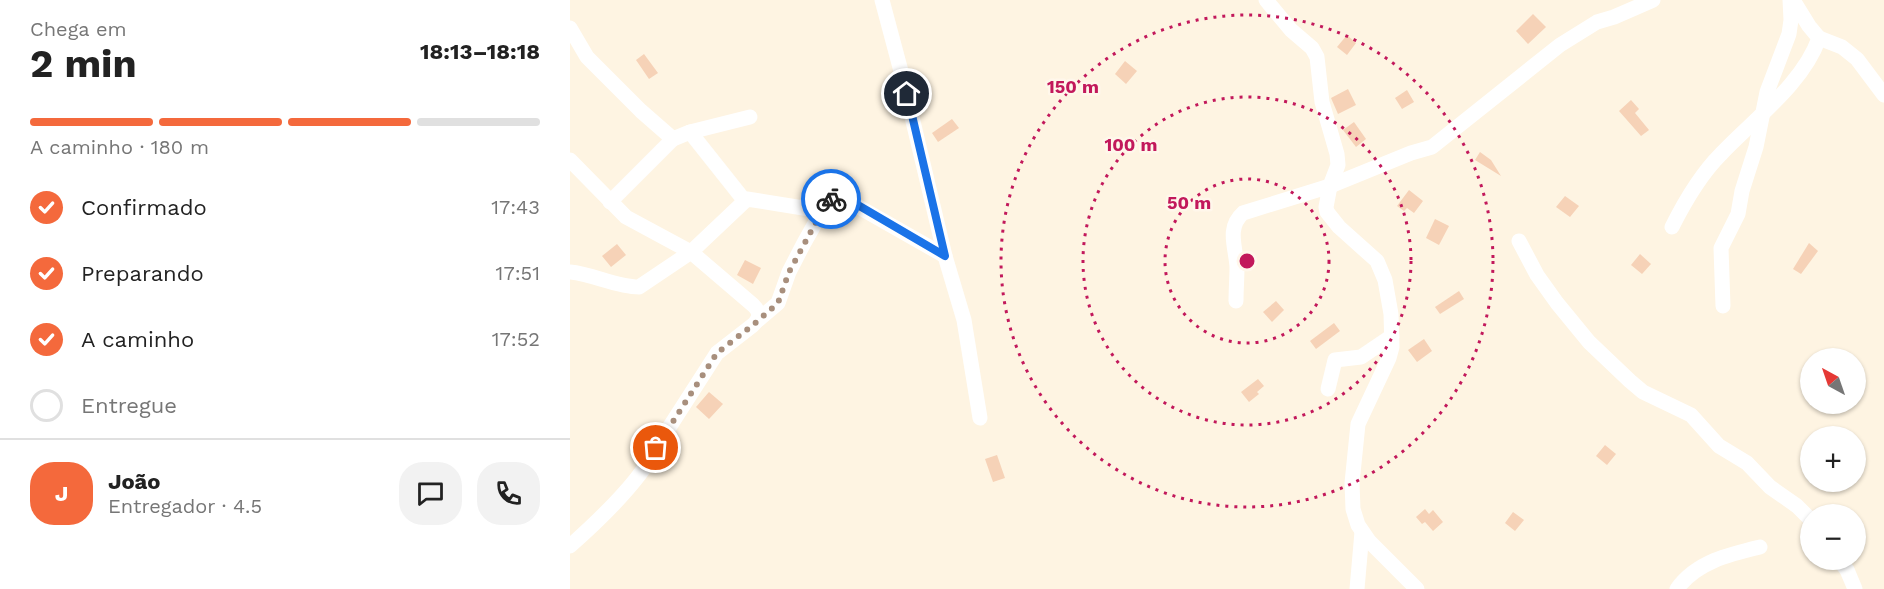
<!DOCTYPE html>
<html lang="pt">
<head>
<meta charset="utf-8">
<style>
  :root { --surface:#fff; --page:#f2f2f2; --text:#222; --muted:#767676; --line:#e0e0e0; --accent:#f4693c }
  body { margin:0; font-family:"Work Sans",sans-serif; background:var(--page); color:var(--text); height:100vh; display:flex; flex-direction:column; font-size:22px; white-space:nowrap }
  * { box-sizing:border-box; margin:0 }
  p { font-size:20px; color:var(--muted) }
  .icon { flex:none; width:33px; height:33px; fill:none; stroke:currentColor; stroke-width:2; stroke-linecap:round; stroke-linejoin:round }
  .map { position:relative; flex:1; overflow:hidden }
  .side { display:flex; flex-direction:column; background:var(--surface); width:570px }
  .side>* { flex:none }
  .needle { width:39px; rotate:320deg }
  .tools { position:absolute; left:1230px; top:348px; display:grid; gap:12px }
  .tools a { display:grid; place-items:center; width:66px; height:66px; border-radius:50%; background:var(--surface); box-shadow:0 2px 4px #0004; font-size:30px }
  .pin { position:absolute; display:grid; place-items:center; width:51px; height:51px; color:#fff; margin:-26px; border:3px solid #fff; border-radius:50%; box-shadow:0 2px 6px #0007 }
  .courier { position:absolute; display:grid; place-items:center; width:60px; height:60px; margin:-30px; border:4px solid #1a73e8; border-radius:50%; background:#fff; color:#222; box-shadow:0 2px 8px #0007 }
  .headline em { font-style:normal; font-weight:700 }
  .headline div { display:flex; flex-direction:column-reverse }
  .headline { display:flex; align-items:center; justify-content:space-between; height:102px; padding:0 30px }
  h1 { font-size:39px; font-weight:700; line-height:45px }
  .bar { display:grid; grid-template-columns:repeat(4,1fr); gap:9px 6px; align-content:center; height:72px; padding:0 30px }
  .bar i { height:8px; border-radius:4px; background:var(--line) }
  .bar .current { background:var(--accent) }
  .bar p { grid-column:span 4 }
  .line { display:flex; align-items:center; gap:15px; padding:0 30px; border-top:2px solid var(--line) }
  .line div { flex:1 }
  .round { display:grid; place-items:center; flex:none; width:63px; height:63px; border-radius:24px; background:var(--page) }
  ol { padding:0 30px; list-style:none }
  li { display:flex; align-items:center; gap:18px; height:66px }
  li p { margin-inline-start:auto }
  li .icon { padding:6px; border-radius:50%; background:var(--accent); color:#fff; stroke-width:4 }
  li:last-child { color:var(--muted) }
  li i { width:33px; height:33px; border:3px solid var(--line); border-radius:50% }
  main { display:flex; flex:1; min-height:0 }
  .map>svg:first-child { display:block }
  .building { fill:#f6d2b7 }
  .lines { fill:none; stroke-linecap:round; stroke-linejoin:round }
  .minor { stroke:#fff; stroke-width:15 }
  .done { stroke:#a88f7d; stroke-width:6; stroke-dasharray:0 10.8 }
  .route { stroke:#1a73e8; stroke-width:8 }
  .ring { fill:none; stroke:#c2185b; stroke-width:3; stroke-dasharray:3 6 }
  .centre { fill:#c2185b; stroke:#fff7eb; stroke-width:3 }
  .ring-label { font-size:18px; text-anchor:middle; font-weight:bold; fill:#c2185b; stroke:#fff7eb; stroke-width:5; stroke-linejoin:round; paint-order:stroke }
</style>
</head>
<body>
<main>
<section class="side">
<div class="headline"><div><h1>2 min</h1><p>Chega em</p></div><em>18:13–18:18</em></div>
<div class="bar"><i class="current"></i><i class="current"></i><i class="current"></i><i></i><p>A caminho · 180 m</p></div>
<ol>
<li><svg class="icon" aria-label="check" viewBox="0 0 24 24"><path d="M5 12l5 5 9-10"/></svg>Confirmado<p>17:43</p></li>
<li><svg class="icon" aria-label="check" viewBox="0 0 24 24"><path d="M5 12l5 5 9-10"/></svg>Preparando<p>17:51</p></li>
<li><svg class="icon" aria-label="check" viewBox="0 0 24 24"><path d="M5 12l5 5 9-10"/></svg>A caminho<p>17:52</p></li>
<li><i></i>Entregue</li>
</ol>
<div class="line" style="height:108px"><b class="round" style="background:var(--accent);color:#fff">J</b><div><b>João</b><p>Entregador · 4.5</p></div><a class="round"><svg class="icon" aria-label="chat" viewBox="0 0 24 24"><path d="M4 5h16v11H9l-5 4z"/></svg></a><a class="round"><svg class="icon" aria-label="phone" viewBox="0 0 24 24"><path d="M5 4h4l2 5-3 2q2 4 5 5l2-3 5 2v4C11 20 4 13 5 4z"/></svg></a></div>
</section>
<div class="map">
<svg width="1314" height="589" viewBox="0 0 1314 589">
  <rect width="100%" height="100%" fill="#fef4e2"/>
  <g class="building">
    <path d="M963 14 976 27 958 44 946 31Z"/>
    <path d="M777 35 786 43 777 55 767 47Z"/>
    <path d="M74 54 88 73 79 79 66 60Z"/>
    <path d="M555 61 567 71 556 84 545 74Z"/>
    <path d="M778 89 786 105 768 114 761 98Z"/>
    <path d="M837 90 844 102 832 109 825 98Z"/>
    <path d="M1061 100 1069 109 1065 113 1079 130 1071 136 1049 111Z"/>
    <path d="M382 119 389 128 368 142 362 133Z"/>
    <path d="M784 122 796 139 786 147 773 130Z"/>
    <path d="M910 152 921 160 931 176 905 160Z"/>
    <path d="M839 190 853 201 844 213 837 208 834 211 827 206Z"/>
    <path d="M995 196 1009 206 1000 217 986 207Z"/>
    <path d="M865 219 879 226 869 245 856 238Z"/>
    <path d="M1239 243 1248 251 1231 274 1223 269Z"/>
    <path d="M47 244 56 255 41 267 32 256Z"/>
    <path d="M1070 254 1081 264 1072 274 1061 265Z"/>
    <path d="M175 260 191 268 183 284 167 275Z"/>
    <path d="M889 291 894 299 870 314 865 307Z"/>
    <path d="M706 301 714 310 702 322 693 312Z"/>
    <path d="M764 323 770 331 746 349 740 341Z"/>
    <path d="M854 339 862 351 847 362 838 350Z"/>
    <path d="M688 379 694 386 687 392 689 394 679 402 671 392Z"/>
    <path d="M139 392 153 404 139 419 126 407Z"/>
    <path d="M1035 445 1046 454 1037 465 1026 456Z"/>
    <path d="M427 455 435 478 423 482 415 459Z"/>
    <path d="M855 509 859 514 863 510 873 522 863 531 855 522 852 524 846 517Z"/>
    <path d="M943 512 954 520 945 531 935 523Z"/>
  </g>
  <g class="lines">
    <g class="minor">
      <path d="M312 0 332 75 375 256 394 320 410 418"/>
      <path d="M696 0 721 30 742 48 747 57 752 102 767 154 768 165 760 186 756 207 757 212 769 227 807 261 815 280 821 314 822 347 819 358 788 424 782 483 783 509 788 525 799 541 847 589"/>
      <path d="M0 28 17 57 71 111 103 139"/>
      <path d="M1249 38 1272 47 1287 59 1314 95"/>
      <path d="M120 132 174 200"/>
      <path d="M0 160 56 217 121 252 183 305C190 312 191 317 183 325L147 353 86 448C71 481 27 522 0 546"/>
      <path d="M40 202 103 139 120 132 180 117"/>
      <path d="M1102 227C1115 201 1131 174 1151 154 1184 119 1233 84 1249 38L1239 26 1223 0"/>
      <path d="M949 241 967 275 987 303 1019 342 1060 381 1073 392 1121 415 1149 446 1177 463 1200 487 1227 506 1240 519"/>
      <path d="M0 272C23 274 46 287 69 287L121 252 177 199 252 211"/>
      <path d="M666 301C666 290 667 278 667 267 666 248 656 228 673 213L760 186 841 153 862 147 990 45 1027 22 1044 17 1083 0"/>
      <path d="M1153 306 1151 248 1168 214 1172 191 1186 147 1197 92 1219 34 1221 20 1220 0"/>
      <path d="M188 320 208 303 219 272 234 243 252 211 266 194 375 256"/>
      <path d="M758 389 765 360 791 357 822 336"/>
      <path d="M1269 560 1277 570 1285 589"/>
      <path d="M787 589 792 532"/>
      <path d="M1107 589C1126 562 1160 554 1190 547"/>
    </g>
  </g>
  <g class="lines">
    <path class="done" d="M86 448 147 353 183 325 208 303 219 272 252 211 261 199"/>
    <path class="route" d="M261 199 266 194H269L375 256 337 94"/>
  </g>
  <g class="ring">
    <circle cx="677" cy="261" r="82"/>
    <circle cx="677" cy="261" r="164"/>
    <circle cx="677" cy="261" r="246"/>
  </g>
  <circle cx="677" cy="261" r="9" class="centre"/>
  <g class="ring-label">
    <text x="503" y="93">150 m</text>
    <text x="561" y="151">100 m</text>
    <text x="619" y="209">50 m</text>
  </g>
</svg>
<div class="tools">
<a><svg class="needle" viewBox="-14 -14 28 28"><path d="M0-13l5 13h-10z" fill="#e53935"/><path d="M0 13l5-13h-10z" fill="#767676"/></svg></a>
<a>+</a>
<a>−</a>
</div>
<div class="pin" style="left:86px;top:448px;background:#ea580c"><svg class="icon" aria-label="bag" viewBox="0 0 24 24"><path d="M5 8h14l-1 12H6zM9 8a3 3 0 0 1 6 0"/></svg></div>
<div class="pin" style="left:337px;top:94px;background:#1f2937"><svg class="icon" aria-label="home" viewBox="0 0 24 24"><path d="M3 11l9-7 9 7M6 9v11h12V9"/></svg></div>
<div class="courier" style="left:261px;top:199px"><svg class="icon" aria-label="bike" viewBox="0 0 24 24"><circle cx="6" cy="16" r="4"/><circle cx="18" cy="16" r="4"/><path d="M6 16l4-8h5l3 8M10 8l3 8H6M13 5h3"/></svg></div>
</div>
</main>
</body>
</html>
